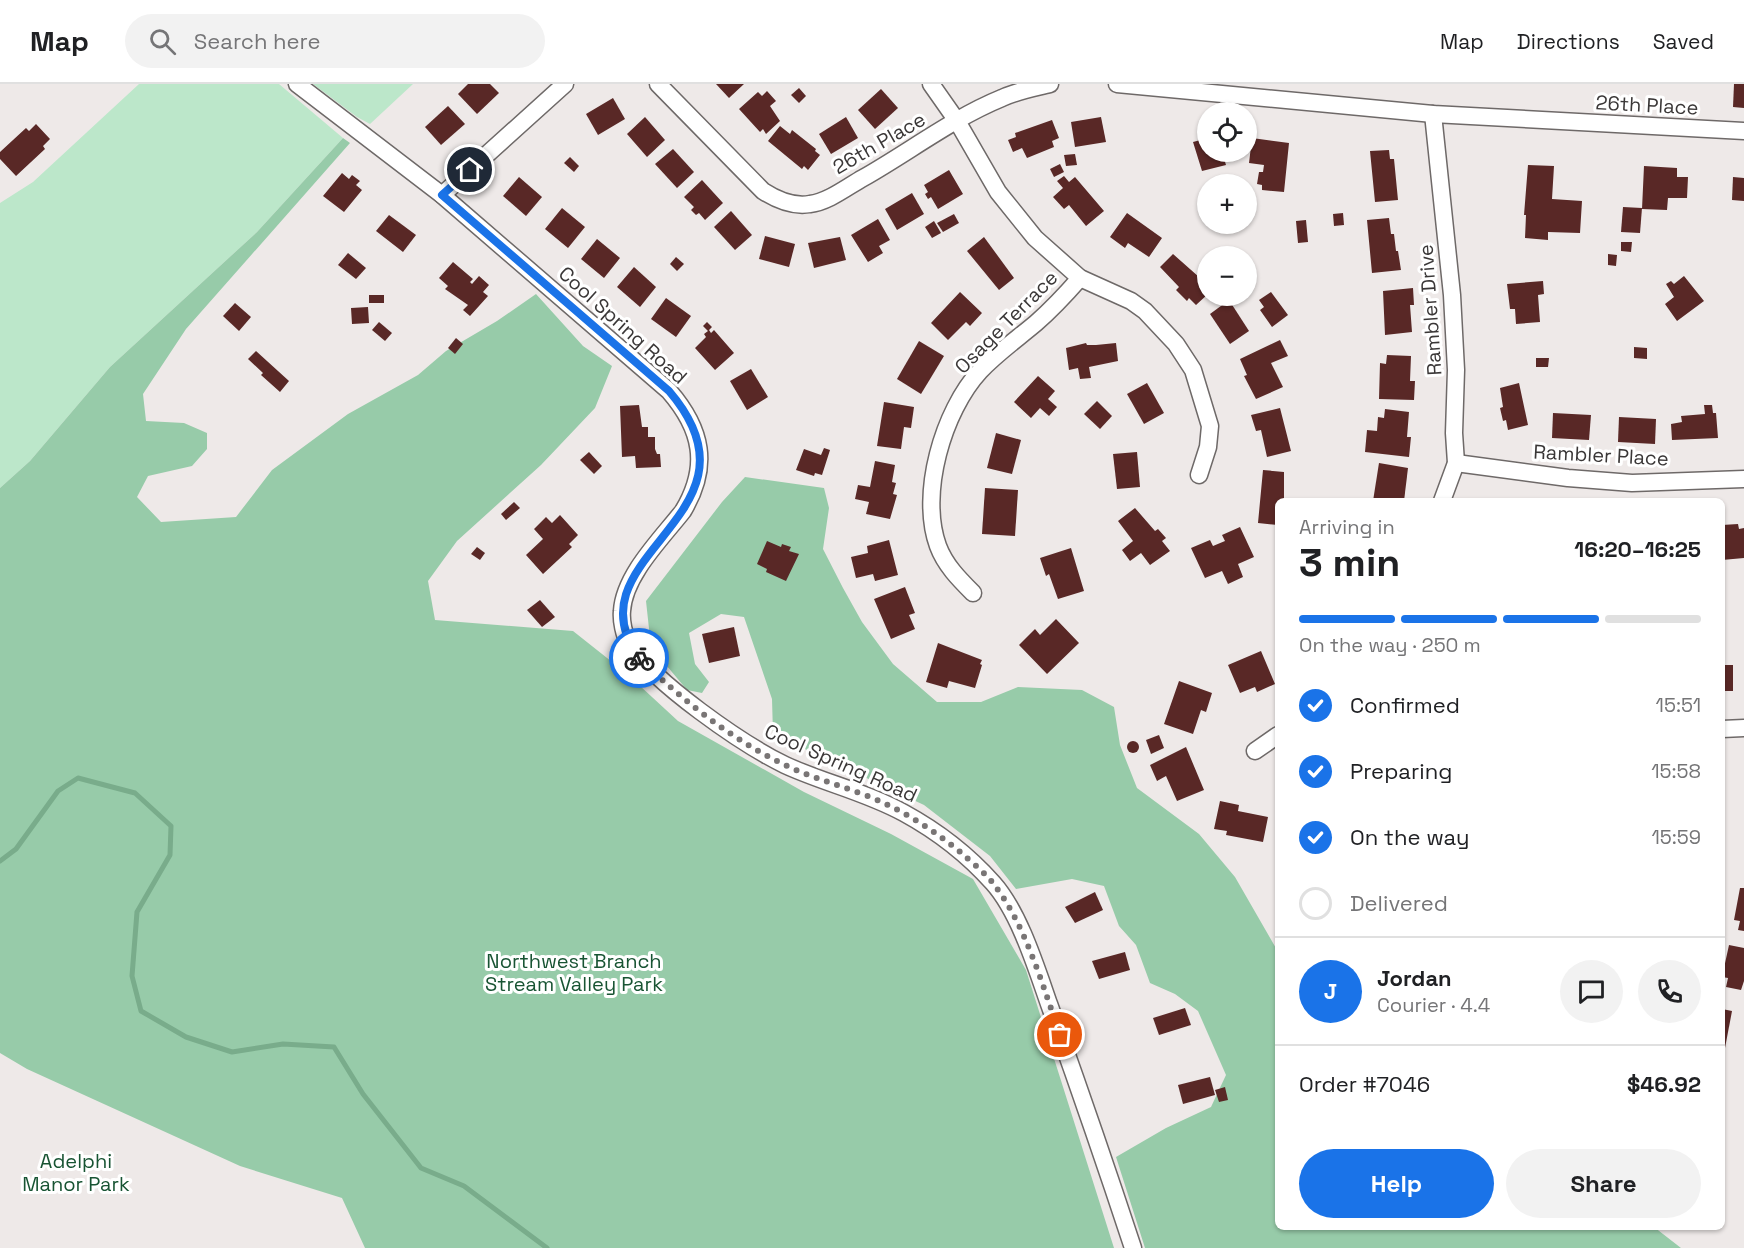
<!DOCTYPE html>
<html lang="en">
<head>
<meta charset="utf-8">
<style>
  :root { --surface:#fff; --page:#f2f2f2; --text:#202124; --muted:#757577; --line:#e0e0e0; --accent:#1a73e8 }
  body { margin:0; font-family:"Space Grotesk",sans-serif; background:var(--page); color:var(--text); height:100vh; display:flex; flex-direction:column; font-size:22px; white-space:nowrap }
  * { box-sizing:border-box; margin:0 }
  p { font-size:20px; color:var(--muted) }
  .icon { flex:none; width:33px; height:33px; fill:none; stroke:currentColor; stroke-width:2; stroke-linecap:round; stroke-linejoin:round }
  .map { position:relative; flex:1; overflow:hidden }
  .drawer { position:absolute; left:1275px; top:414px; width:450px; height:732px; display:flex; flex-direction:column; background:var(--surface); border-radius:9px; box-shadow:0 2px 4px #0004 }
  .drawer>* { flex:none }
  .fabs { position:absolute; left:1197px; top:18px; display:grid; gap:12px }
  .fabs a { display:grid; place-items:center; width:60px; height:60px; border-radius:50%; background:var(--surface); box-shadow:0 2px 4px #0004; font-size:30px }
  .pin { position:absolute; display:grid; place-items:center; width:51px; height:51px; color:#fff; margin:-26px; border:3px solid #fff; border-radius:50%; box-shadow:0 2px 6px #0007 }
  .courier { position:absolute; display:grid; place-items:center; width:60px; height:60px; margin:-30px; border:4px solid #1a73e8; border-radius:50%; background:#fff; color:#222; box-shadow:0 2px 8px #0007 }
  .overview em { font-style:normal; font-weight:700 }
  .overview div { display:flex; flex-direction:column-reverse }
  .overview { display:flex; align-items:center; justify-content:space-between; height:102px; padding:0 24px }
  h1 { font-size:39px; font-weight:700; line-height:45px }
  .bar { display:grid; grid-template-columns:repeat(4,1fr); gap:9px 6px; align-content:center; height:72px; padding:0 24px }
  .bar i { height:8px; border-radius:4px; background:var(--line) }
  .bar .active { background:var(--accent) }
  .bar p { grid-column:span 4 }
  .line { display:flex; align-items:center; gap:15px; padding:0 24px; border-top:2px solid var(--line) }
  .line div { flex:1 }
  .round { display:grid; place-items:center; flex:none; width:63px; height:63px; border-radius:32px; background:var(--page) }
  ol { padding:0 24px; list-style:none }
  li { display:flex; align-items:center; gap:18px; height:66px }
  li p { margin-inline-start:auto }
  li .icon { padding:6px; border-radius:50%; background:var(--accent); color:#fff; stroke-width:4 }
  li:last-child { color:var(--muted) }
  li i { width:33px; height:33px; border:3px solid var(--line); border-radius:50% }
  .primary-button { display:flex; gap:12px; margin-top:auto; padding:12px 24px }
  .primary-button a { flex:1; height:69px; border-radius:36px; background:var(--accent); color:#fff; font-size:24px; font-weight:700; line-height:69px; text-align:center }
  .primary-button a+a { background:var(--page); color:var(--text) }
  header { display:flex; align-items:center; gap:36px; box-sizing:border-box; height:84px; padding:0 30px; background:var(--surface); border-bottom:2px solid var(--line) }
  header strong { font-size:28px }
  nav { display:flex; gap:33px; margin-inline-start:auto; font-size:21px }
  .search { width:420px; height:54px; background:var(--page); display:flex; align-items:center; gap:15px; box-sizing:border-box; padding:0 21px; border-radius:33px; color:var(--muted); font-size:22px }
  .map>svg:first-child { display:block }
  .green { fill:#bce7ca }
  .forest { fill:#97cba9 }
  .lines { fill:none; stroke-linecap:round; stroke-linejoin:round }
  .stream { stroke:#79ac8b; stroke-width:5 }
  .building { fill:#592826 }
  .street-casing { stroke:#6e6968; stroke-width:19 }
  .street { stroke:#fff; stroke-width:16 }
  .done { stroke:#797575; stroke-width:6; stroke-dasharray:0 10.8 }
  .route { stroke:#1a73e8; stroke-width:8 }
  .labels { text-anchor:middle; stroke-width:6; stroke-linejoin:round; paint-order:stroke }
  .street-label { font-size:20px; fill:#3a3737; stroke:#fff }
  .park-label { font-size:20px; fill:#185433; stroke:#fff }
</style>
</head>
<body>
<header>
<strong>Map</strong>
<div class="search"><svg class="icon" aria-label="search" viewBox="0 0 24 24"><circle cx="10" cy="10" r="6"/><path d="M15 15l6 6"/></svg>Search here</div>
<nav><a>Map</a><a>Directions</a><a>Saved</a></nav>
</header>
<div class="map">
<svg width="1744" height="1164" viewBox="0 0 1744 1164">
  <rect width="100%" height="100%" fill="#eee9e8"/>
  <g class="green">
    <path d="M139 0H279L343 54 257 148 110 283 30 377 0 404V119L33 98Z"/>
    <path d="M313 0H413L370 40 357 33Z"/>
  </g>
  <g class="forest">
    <path d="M343 54 350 59 186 245 143 310 146 337 184 339 207 349V365L192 382 148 392 137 413 161 438 236 433 272 386 348 330 418 291 446 267 497 237 536 210 583 262 612 282 595 324 541 381 457 457 428 497 435 536 573 547 626 589 678 637 804 708 891 750 973 795 1026 886 1114 1164H365L342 1114 240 1082 27 985 0 969V404L30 377 110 283 257 148Z"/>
    <path d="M745 393 824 404 829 424 823 465 843 504 862 538 893 580 937 618H981L1018 603 1082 606 1114 623 1120 661 1137 704 1199 750 1235 793 1277 866 1278 872V1143H1654L1681 1164H1145L1116 1073 1166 1044 1211 1023 1226 991 1198 927 1175 910 1150 899 1136 861 1119 842 1104 802 1072 795 1016 805 990 772 924 721 773 650 772 615 744 533 721 530 689 549 695 580 709 598 702 609 687 606 651 563 646 517 722 418Z"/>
  </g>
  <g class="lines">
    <path class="stream" d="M0 777 16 765 58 707 78 694 135 709 171 742 170 771 137 828 132 892 141 927 186 953 232 968 283 960 334 963 363 1010 421 1084 464 1102 547 1164"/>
  </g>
  <g class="building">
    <path d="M468 0H490L499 9 477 30 458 10Z"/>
    <path d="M716 0H744L729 14Z"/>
    <path d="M1734 0H1744V24L1733 23Z"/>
    <path d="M799 4 806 12 799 19 791 11Z"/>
    <path d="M881 5 898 24 875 45 858 26Z"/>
    <path d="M767 7 776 17 770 22 780 37 766 50 763 45 760 48 739 25 758 8 762 12Z"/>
    <path d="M613 14 625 35 598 51 586 30Z"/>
    <path d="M448 22 465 40 441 61 425 43Z"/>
    <path d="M645 33 665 56 647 73 627 50Z"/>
    <path d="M846 33 858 54 831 70 819 50Z"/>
    <path d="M1101 33 1106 58 1075 63 1071 38Z"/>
    <path d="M1052 36 1059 54 1052 57 1054 63 1027 74 1022 64 1013 68 1008 56 1016 53 1015 49Z"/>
    <path d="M36 40 50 55 43 62 45 65 16 92 0 75V68L26 44 29 47Z"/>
    <path d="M780 42 790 50 792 46 816 65 815 67 820 71 808 86 804 82 802 85 768 57Z"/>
    <path d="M1208 54V68H1222L1226 81 1202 87 1193 58Z"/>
    <path d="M1252 54 1289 59 1284 108 1262 106V101L1257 100 1259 88H1263L1264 81 1249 79Z"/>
    <path d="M673 65 694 88 677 104 655 80Z"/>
    <path d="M1389 66 1390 75H1394L1398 116 1375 118 1370 67Z"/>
    <path d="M1075 70 1077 81 1066 82 1064 71Z"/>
    <path d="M570 73 579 82 574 88 564 79Z"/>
    <path d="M1060 80 1064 88 1054 93 1050 85Z"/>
    <path d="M1528 81 1554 82 1552 115 1582 117 1580 149 1548 148V156L1525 154 1526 131H1524Z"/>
    <path d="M1644 82 1677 84V93H1688L1687 114H1668L1667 126 1642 125Z"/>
    <path d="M949 86 963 110 938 125 931 113 928 115 925 110 928 108 924 101Z"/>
    <path d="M342 89 349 95 352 91 360 97 356 101 362 106 344 128 323 112Z"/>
    <path d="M1064 92 1069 98 1075 93 1104 127 1086 142 1069 121 1064 125 1053 113 1063 104 1057 97Z"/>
    <path d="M519 93 542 113 526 132 503 112Z"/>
    <path d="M1733 93 1744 94V117L1732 116Z"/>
    <path d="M702 96 723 119 705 136 699 129 696 131 691 126 694 123 684 113Z"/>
    <path d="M912 109 924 130 897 146 885 125Z"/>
    <path d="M1623 123 1642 124 1640 149 1621 148Z"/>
    <path d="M562 124 585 143 568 164 545 145Z"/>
    <path d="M731 127 752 151 735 166 714 143Z"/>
    <path d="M1127 129 1162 154 1149 173 1128 159 1125 164 1110 153Z"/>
    <path d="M1343 129 1344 141 1334 142 1333 130Z"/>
    <path d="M954 130 959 139 943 148 937 139Z"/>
    <path d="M389 131 416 151 403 168 376 147Z"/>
    <path d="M1389 134 1391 150H1394L1396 167H1398L1401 186 1372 189 1367 136Z"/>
    <path d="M878 135 890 156 879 162 883 169 868 178 851 151Z"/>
    <path d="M1306 136 1308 158 1298 159 1296 137Z"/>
    <path d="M934 137 941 149 932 154 925 143Z"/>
    <path d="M765 152 795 160 789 183 759 175Z"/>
    <path d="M840 153 846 176 814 184 808 159Z"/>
    <path d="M984 153 1014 194 999 206 967 167Z"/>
    <path d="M597 155 620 174 604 194 581 175Z"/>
    <path d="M1621 158H1632L1631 168 1621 167Z"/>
    <path d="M348 169 366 184 356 195 338 181Z"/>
    <path d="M1173 170 1208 201V210L1196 221 1189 214 1187 217 1176 206 1179 203 1160 183Z"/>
    <path d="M1608 170 1617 171 1616 182 1608 181Z"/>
    <path d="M676 173 684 180 677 187 670 180Z"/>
    <path d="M453 178 473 195 470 198 472 200 479 192 489 201 483 208 488 212 470 232 463 226 468 221 445 205 448 202 439 194Z"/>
    <path d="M634 183 656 203 640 223 617 203Z"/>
    <path d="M1684 192 1704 217 1677 237 1665 220 1674 213 1666 200 1671 197 1674 200Z"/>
    <path d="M1543 197 1544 210 1538 211 1540 238 1516 240 1515 225H1510L1507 200Z"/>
    <path d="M1413 204 1414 221H1410L1412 248 1385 251 1383 207Z"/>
    <path d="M960 208 982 229 970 242 966 238 948 256 931 239Z"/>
    <path d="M1271 208 1288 231 1272 243 1260 226 1264 223 1259 216Z"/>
    <rect x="369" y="211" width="15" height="8"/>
    <path d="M666 214 691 232 676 253 651 235Z"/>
    <path d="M1229 216 1249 247 1230 260 1210 230Z"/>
    <path d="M235 219 251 233 239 247 223 232Z"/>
    <path d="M368 223 369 239 352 240 351 224Z"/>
    <path d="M379 238 392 249 385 257 372 246Z"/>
    <path d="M707 238 712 243 709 246 711 249 714 246 734 269 715 286 695 264 706 253 704 250 708 247 703 242Z"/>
    <path d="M456 254 463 260 455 270 448 264Z"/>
    <path d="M1280 256 1288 272 1271 279 1283 303 1256 315 1244 292 1247 291 1240 275Z"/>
    <path d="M919 257 944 272 921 310 897 295Z"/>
    <path d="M1086 259 1087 261H1096L1116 259 1118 277 1089 283 1091 294 1080 295 1078 284 1069 286 1066 264Z"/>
    <path d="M1634 263 1647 264V275L1634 274Z"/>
    <path d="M256 267 289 297 280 308 261 291 263 289 248 275Z"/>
    <path d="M1387 271 1411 272 1410 297H1415L1414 316 1379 315 1380 279 1386 280Z"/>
    <path d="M1536 274H1549L1548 283H1536Z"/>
    <path d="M751 285 768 313 747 326 730 297Z"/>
    <path d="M1038 292 1055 307 1048 315 1057 323 1049 332 1040 324 1031 334 1014 318Z"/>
    <path d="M1147 299 1164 329 1144 340 1127 310Z"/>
    <path d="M1519 299 1528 341 1508 346 1506 336 1503 337 1500 324 1503 323 1500 304Z"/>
    <path d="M1097 317 1112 332 1100 345 1084 330Z"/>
    <path d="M884 318 914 323 911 344 904 343 901 365 877 362Z"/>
    <path d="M639 321 642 343H648V353H655V365L657 370H660L661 383 636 384 635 372 622 373 620 322Z"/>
    <path d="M1704 321H1712L1713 329H1716L1718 354 1672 356 1671 340 1682 338 1681 332 1705 330Z"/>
    <path d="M1280 324 1291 367 1267 373 1261 346 1256 347 1251 331Z"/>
    <path d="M1385 325 1409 328 1407 353H1411L1409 373 1365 368 1367 346 1377 347 1378 333 1384 334Z"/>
    <path d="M1553 329 1591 331 1589 356 1552 354Z"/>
    <path d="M1619 333 1656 335 1655 360 1618 358Z"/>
    <path d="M996 349 1021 356 1012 390 987 384Z"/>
    <path d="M824 364 830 366 822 391 815 389 814 392 796 386 804 365 821 371Z"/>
    <path d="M589 368 602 382 594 390 580 376Z"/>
    <path d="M1137 368 1140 403 1117 405 1113 370Z"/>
    <path d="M875 377 895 381 892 398 896 399 893 410 897 411 890 435 866 430 869 418 855 415 858 401 870 403Z"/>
    <path d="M1379 379 1408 384 1404 417H1373Z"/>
    <path d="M1263 386 1284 388V417H1278V441L1258 439Z"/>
    <path d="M985 404 1018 406 1015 452 982 450Z"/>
    <path d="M514 418 520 424 506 436 501 430Z"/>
    <path d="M1135 424 1155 447 1158 445 1166 454 1162 457 1170 467 1150 481 1141 469 1130 477 1122 466 1133 457 1118 437Z"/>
    <path d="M560 431 578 451 569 460 572 463 543 490 526 471 543 455 534 445 546 433 552 439Z"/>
    <path d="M1738 440 1739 445 1744 444V474L1722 476V441Z"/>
    <path d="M1240 443 1254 473 1238 480 1243 493 1228 500 1222 487 1205 494 1191 464 1210 456 1213 462 1225 457 1222 451Z"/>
    <path d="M889 456 898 491 875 497 873 490 856 494 851 473 868 469 867 462Z"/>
    <path d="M767 457 781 463 782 460 791 463 789 467 799 470 786 497 766 488 767 485 757 480Z"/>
    <path d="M477 463 485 469 480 476 471 470Z"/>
    <path d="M1071 464 1084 507 1058 515 1049 490 1046 492 1040 474Z"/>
    <path d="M905 503 915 529 909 531 915 545 891 555 874 515Z"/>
    <path d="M540 516 555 533 542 543 527 526Z"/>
    <path d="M1056 535 1079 559 1047 590 1019 561 1035 545 1040 551Z"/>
    <path d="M734 543 740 572 709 579 702 550Z"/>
    <path d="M938 559 982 576 980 580 982 581 975 604 949 597 947 604 926 598Z"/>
    <path d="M1261 567 1275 600 1257 608 1255 603 1240 609 1228 581Z"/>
    <rect x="1722" y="581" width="11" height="26"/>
    <path d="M1179 597 1212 609 1206 628 1201 626 1193 650 1164 640Z"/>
    <path d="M1159 651 1164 664 1151 670 1146 656Z"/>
    <circle cx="1133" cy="663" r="6"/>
    <path d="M1186 663 1204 706 1177 717 1166 692 1157 697 1150 681Z"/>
    <path d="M1220 717 1239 721 1238 727 1268 733 1263 758 1226 751 1227 747 1214 745Z"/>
    <path d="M1740 804H1744V847L1738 846 1740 837 1734 836Z"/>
    <path d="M1095 808 1103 826 1075 839 1065 823Z"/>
    <path d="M1729 861 1744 864V897L1741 906 1726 903 1728 894 1722 893Z"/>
    <path d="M1125 868 1130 886 1099 895 1092 877Z"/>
    <path d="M1185 924 1191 941 1159 951 1153 934Z"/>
    <path d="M1722 925 1732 927 1725 964 1722 963Z"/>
    <path d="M1210 993 1215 1011 1183 1020 1178 1001Z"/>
    <path d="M1225 1003 1228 1016 1219 1018 1215 1006Z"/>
  </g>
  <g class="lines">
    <g class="street-casing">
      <g id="street">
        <path d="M297 0 442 111 669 307C702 345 710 382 683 427 662 454 624 491 622 527 621 537 624 551 629 560 654 599 742 660 785 681 824 699 866 708 904 729 937 747 968 771 993 799 1019 828 1036 883 1049 920 1078 1001 1106 1082 1133 1164"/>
        <path d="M658 0 763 107C777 116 793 123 810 120 828 118 847 103 863 94 909 68 953 34 1002 14 1017 7 1034 4 1050 0"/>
        <path d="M931 0 957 37 998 108 1035 154 1080 194 1131 217 1145 227 1176 260 1193 286 1210 342 1208 363 1199 391"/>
        <path d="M1117 0 1433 30 1744 47"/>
        <path d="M1433 30 1452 211 1456 286 1454 349 1456 379 1442 417"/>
        <path d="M442 111 565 0"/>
        <path d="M1456 379 1568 394 1632 399 1744 395"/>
        <path d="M973 509C959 495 945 481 938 462 919 410 943 327 980 287 997 269 1017 255 1036 239 1052 225 1066 210 1080 194"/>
        <path d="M1722 645 1744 644"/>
        <path d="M1255 667 1278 651"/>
      </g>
    </g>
    <use href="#street" class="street"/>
  </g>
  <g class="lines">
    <path class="done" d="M639 574C681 615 732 656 785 681 810 693 836 700 862 710 898 723 929 743 959 767 971 778 986 789 995 802 1025 840 1044 905 1060 951"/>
    <path class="route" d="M470 86 442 111 669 307C776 432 565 470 639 574"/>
  </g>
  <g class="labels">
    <g class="street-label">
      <text transform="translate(1647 21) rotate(3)" y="7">26th Place</text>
      <text transform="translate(879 59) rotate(-30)" y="7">26th Place</text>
      <text transform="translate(1430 226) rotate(-94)" y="7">Rambler Drive</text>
      <text transform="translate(1006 238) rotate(-45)" y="7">Osage Terrace</text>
      <text transform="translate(623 241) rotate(42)" y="7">Cool Spring Road</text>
      <text transform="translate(1601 371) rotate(3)" y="7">Rambler Place</text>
      <text transform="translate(841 679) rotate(24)" y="7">Cool Spring Road</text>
    </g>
    <g class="park-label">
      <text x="574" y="884">Northwest Branch<tspan x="574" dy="23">Stream Valley Park</tspan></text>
      <text x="76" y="1084">Adelphi<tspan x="76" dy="23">Manor Park</tspan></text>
    </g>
  </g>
</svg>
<div class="fabs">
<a><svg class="icon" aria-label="locate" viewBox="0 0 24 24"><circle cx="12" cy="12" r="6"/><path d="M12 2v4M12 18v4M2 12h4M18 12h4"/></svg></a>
<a>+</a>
<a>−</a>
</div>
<div class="pin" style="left:1060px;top:951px;background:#ea580c"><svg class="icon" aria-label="bag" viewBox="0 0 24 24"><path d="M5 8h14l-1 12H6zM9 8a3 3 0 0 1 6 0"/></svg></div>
<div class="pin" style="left:470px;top:86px;background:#1f2937"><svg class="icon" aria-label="home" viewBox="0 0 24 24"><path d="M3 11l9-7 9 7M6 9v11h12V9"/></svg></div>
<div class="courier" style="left:639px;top:574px"><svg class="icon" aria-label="bike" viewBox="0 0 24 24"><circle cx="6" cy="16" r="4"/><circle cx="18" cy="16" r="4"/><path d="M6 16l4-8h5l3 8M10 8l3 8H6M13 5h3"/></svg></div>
<section class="drawer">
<div class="overview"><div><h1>3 min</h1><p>Arriving in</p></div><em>16:20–16:25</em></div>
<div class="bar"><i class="active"></i><i class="active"></i><i class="active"></i><i></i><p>On the way · 250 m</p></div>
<ol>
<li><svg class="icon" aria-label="check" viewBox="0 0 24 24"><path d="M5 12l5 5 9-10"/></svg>Confirmed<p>15:51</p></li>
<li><svg class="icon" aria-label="check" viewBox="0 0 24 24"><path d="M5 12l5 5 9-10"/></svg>Preparing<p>15:58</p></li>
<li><svg class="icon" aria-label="check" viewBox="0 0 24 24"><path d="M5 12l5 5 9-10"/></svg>On the way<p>15:59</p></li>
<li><i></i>Delivered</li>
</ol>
<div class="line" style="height:108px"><b class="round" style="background:var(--accent);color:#fff">J</b><div><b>Jordan</b><p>Courier · 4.4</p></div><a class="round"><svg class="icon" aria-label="chat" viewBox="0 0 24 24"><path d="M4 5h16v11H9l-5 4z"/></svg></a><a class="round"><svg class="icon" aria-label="phone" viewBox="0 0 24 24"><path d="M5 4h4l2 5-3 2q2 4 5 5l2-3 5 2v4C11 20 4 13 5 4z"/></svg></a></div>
<div class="line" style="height:78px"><div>Order #7046</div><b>$46.92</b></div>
<div class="primary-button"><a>Help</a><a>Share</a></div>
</section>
</div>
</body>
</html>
